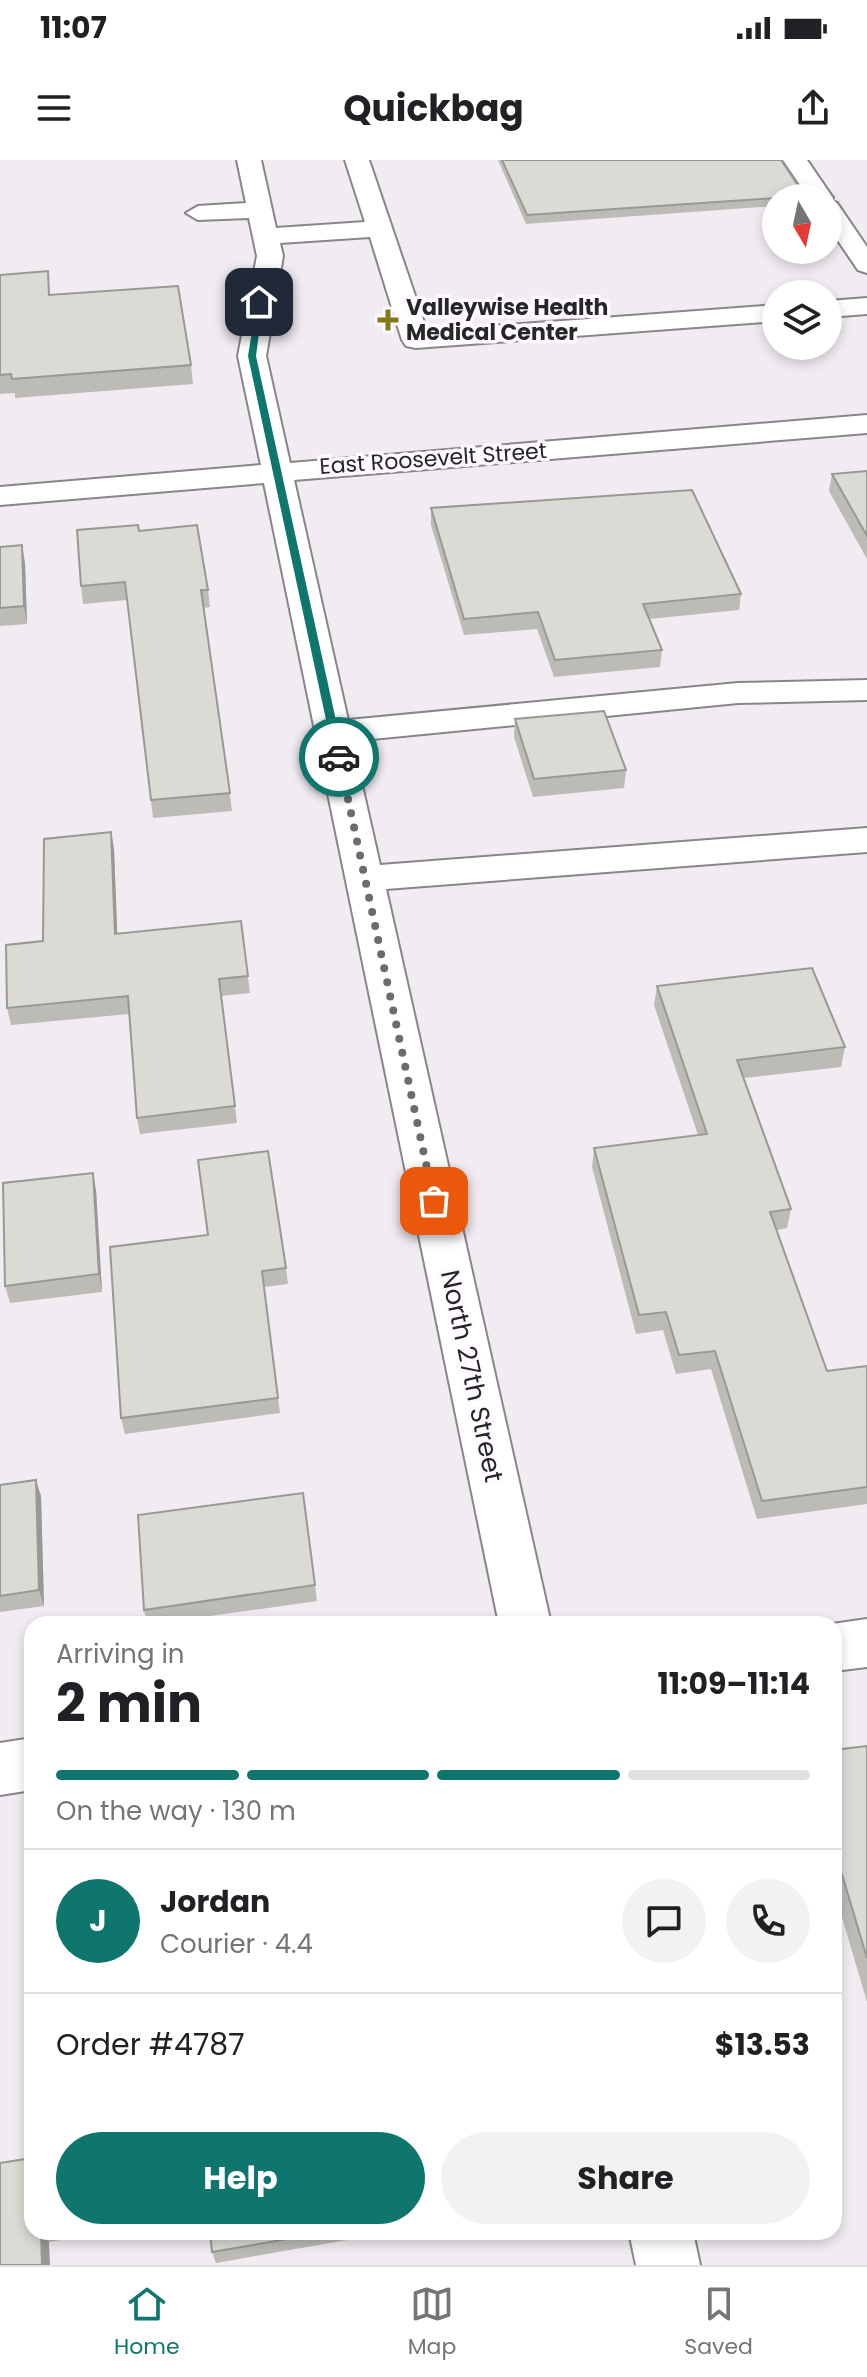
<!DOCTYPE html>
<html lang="en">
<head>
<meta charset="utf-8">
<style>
  :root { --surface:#fff; --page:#f2f2f2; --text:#202124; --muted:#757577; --line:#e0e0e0; --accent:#0f766e }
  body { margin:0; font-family:Poppins,sans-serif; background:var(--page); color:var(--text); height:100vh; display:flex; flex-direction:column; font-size:30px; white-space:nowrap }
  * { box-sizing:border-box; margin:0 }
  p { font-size:26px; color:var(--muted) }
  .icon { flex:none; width:44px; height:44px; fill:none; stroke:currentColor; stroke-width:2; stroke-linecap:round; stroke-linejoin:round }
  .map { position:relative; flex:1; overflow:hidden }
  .details { position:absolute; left:24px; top:1456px; width:818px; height:624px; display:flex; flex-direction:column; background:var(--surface); border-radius:24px; box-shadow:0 4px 12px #0003 }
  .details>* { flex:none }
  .needle { width:52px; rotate:171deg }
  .tools { position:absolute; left:762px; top:24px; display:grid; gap:16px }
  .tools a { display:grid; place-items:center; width:80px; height:80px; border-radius:50%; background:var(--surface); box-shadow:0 4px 12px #0003; font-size:40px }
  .pin { position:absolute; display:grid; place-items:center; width:68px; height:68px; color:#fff; margin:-34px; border-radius:16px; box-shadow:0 4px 12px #0006 }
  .courier { position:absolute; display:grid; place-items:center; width:80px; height:80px; margin:-40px; border:6px solid #0f766e; border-radius:50%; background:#fff; color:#222; box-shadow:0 2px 10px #0007 }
  .overview em { font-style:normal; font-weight:700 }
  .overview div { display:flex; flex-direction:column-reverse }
  .overview { display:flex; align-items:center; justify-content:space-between; height:136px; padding:0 32px }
  h1 { font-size:52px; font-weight:700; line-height:60px }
  .bar { display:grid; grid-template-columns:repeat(4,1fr); gap:12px 8px; align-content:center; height:96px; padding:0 32px }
  .bar i { height:10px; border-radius:6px; background:var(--line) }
  .bar .current { background:var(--accent) }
  .bar p { grid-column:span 4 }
  .line { display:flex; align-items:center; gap:20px; padding:0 32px; border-top:2px solid var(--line) }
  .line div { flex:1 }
  .round { display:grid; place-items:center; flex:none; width:84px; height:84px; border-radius:42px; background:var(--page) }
  .button { display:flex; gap:16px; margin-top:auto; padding:16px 32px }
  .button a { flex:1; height:92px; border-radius:48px; background:var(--accent); color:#fff; font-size:32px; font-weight:700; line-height:92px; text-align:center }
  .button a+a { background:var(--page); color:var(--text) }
  .status { display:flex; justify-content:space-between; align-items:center; height:56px; padding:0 40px; background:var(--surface); direction:ltr }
  .status svg { height:22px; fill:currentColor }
  header { display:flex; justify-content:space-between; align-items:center; height:104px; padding:0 32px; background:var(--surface); font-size:36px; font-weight:700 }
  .menu { display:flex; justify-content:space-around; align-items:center; height:112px; border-top:2px solid var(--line); background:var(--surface); font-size:22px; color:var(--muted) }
  .menu a { display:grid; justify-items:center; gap:4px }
  .menu .current { color:var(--accent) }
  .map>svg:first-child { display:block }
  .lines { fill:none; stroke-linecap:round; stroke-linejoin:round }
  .minor-casing { stroke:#898589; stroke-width:4 }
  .minor { fill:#fff; fill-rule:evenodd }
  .wall { fill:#bcbbb6 }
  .shaded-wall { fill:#999994 }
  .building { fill:#dbdad4; stroke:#999994; stroke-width:2 }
  .route { fill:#0f766e }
  .done { stroke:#6d6b6e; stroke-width:8; stroke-dasharray:0 14.4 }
  .poi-dot { fill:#84781c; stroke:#fefaff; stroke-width:3 }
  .labels { text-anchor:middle; stroke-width:7; stroke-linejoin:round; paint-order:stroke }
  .far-poi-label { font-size:22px; font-weight:bold; fill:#262527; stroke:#fefaff; text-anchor:start }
  .far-street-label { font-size:22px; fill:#262527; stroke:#fefaff }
  .street-label { font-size:26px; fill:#262527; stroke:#fefaff }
</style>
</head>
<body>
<div class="status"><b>11:07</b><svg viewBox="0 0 49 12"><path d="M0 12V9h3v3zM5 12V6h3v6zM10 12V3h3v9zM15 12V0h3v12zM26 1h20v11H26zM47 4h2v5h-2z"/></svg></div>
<header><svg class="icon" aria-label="menu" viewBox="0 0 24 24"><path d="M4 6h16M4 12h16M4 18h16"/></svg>Quickbag<svg class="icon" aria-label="share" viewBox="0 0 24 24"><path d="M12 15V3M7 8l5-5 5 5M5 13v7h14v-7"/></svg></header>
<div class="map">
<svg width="867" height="2105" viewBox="0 0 867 2105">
  <rect width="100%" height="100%" fill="#f1ecf1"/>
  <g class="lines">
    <g class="minor-casing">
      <g id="minor">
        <path d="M237 0H261L276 68 365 62 345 0H369L427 171 776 145V161L416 188 406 186 402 180 370 77 280 83 283 96 266 196 290 303 867 255V273L294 320 348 560 738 523 867 520V540L738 543 352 581 380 705 867 668V692L386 729 551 1464H499L264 323 0 345V327L261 305 238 196 257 96 249 58 198 60 186 53 198 46 246 43Z"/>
        <path d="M783 0H807L833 38 831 41 837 43 867 87V113L858 110 828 66V38H809Z"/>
        <path d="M867 138V154L828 157V141Z"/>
        <path d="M867 1459V1507L834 1511 832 1464Z"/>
        <path d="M32 1578V1630L0 1635V1583Z"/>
        <path d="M629 2072H693L700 2105H636Z"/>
      </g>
    </g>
    <use href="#minor" class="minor"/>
  </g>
  <g class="wall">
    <path d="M498 0H781L805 36 804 38H776V46L526 64Z"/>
    <path d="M0 115 51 135 191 205 193 224 15 238V233L0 234Z"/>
    <path d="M867 311V399L829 331 832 314Z"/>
    <path d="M431 348 741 434 739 450 649 459 662 490 660 507 554 517 537 469 464 475 431 365Z"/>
    <path d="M139 371 208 430 210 447 204 448 232 651 153 658 127 440 83 444 81 426Z"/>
    <path d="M0 387 25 403 27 464 0 466Z"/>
    <path d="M515 559 626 610 624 628 533 637 514 577Z"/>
    <path d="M111 672 114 689 117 774 241 761 250 833 221 836 237 963 140 974 137 958 129 854 11 865 7 848 43 781Z"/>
    <path d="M657 826 845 887 841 907 744 918 791 1049 787 1068 777 1070 827 1211 867 1206V1344L757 1359 711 1209 676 1214 663 1170 636 1174 592 1007 594 988 698 975 654 845Z"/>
    <path d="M96 1030 102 1132 10 1143 5 1126Z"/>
    <path d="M110 1087 286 1108 288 1124 264 1127 280 1253 125 1274 121 1258Z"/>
    <path d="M0 1325 41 1336 44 1446 0 1452Z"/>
    <path d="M315 1425 317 1441 154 1464H147L144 1450Z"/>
    <path d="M867 1586V1842L834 1730V1590Z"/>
    <path d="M32 2072H106L49 2082 0 2105Z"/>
    <path d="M210 2072H393L216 2103 212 2092Z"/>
  </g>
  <g class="shaded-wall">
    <path d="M22 385 25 403 27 464 24 446Z"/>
    <path d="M111 672 114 689 118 791 115 774Z"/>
    <path d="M93 1013 96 1030 102 1132 99 1114Z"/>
    <path d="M36 1320 41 1336 44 1446 39 1430Z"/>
    <path d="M41 2072 49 2082 50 2105H42Z"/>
  </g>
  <g class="building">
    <path d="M502 0H781L805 36 527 55Z"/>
    <path d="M48 111 49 135 178 126 191 205 12 219 11 214 0 215V115Z"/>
    <path d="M867 311V376L832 314Z"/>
    <path d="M692 330 741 434 643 444 662 490 555 500 538 452 464 459 431 348Z"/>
    <path d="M138 365 139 371 197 365 208 430H201L230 633 151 640 125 422 81 426 77 370Z"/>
    <path d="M22 385 24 446 0 448V387Z"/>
    <path d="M604 551 626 610 534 619 515 559Z"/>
    <path d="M111 672 115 774 241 761 248 816 219 819 235 946 137 958 128 836 7 848 6 785 43 781 44 679Z"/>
    <path d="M812 808 845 887 737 900 791 1049 770 1052 827 1211 867 1206V1327L762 1341 715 1191 679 1195 666 1152 639 1155 594 988 707 974 657 826Z"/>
    <path d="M268 991 286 1108 262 1111 278 1238 121 1258 110 1087 208 1075 198 1000Z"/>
    <path d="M93 1013 99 1114 5 1126 3 1023Z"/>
    <path d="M36 1320 39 1430 0 1436V1325Z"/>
    <path d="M303 1333 315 1425 144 1450 138 1355Z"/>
    <path d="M867 1586V1798L834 1688V1590Z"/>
    <path d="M32 1998V2072H41L42 2105H0V2003Z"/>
    <path d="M210 2072H328L212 2092Z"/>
  </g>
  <path class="route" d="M257 141 263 142 256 196 344 597 339 600 334 597 248 196Z"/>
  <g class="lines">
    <path class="done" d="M339 597 434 1041"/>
  </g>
  <path class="poi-dot" d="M384 148h8v8h8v8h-8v8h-8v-8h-8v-8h8z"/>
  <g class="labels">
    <g class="far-poi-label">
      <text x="406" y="155">Valleywise Health<tspan x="406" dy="25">Medical Center</tspan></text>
    </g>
    <g class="far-street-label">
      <text transform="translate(433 298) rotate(-4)" y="8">East Roosevelt Street</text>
    </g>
    <g class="street-label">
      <text transform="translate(472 1216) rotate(78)" y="9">North 27th Street</text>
    </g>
  </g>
</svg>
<div class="tools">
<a><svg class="needle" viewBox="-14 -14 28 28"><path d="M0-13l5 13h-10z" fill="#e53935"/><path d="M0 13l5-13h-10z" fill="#757577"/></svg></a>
<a><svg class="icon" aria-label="layers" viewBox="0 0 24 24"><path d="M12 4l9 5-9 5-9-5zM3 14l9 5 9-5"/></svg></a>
</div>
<div class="pin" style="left:434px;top:1041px;background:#ea580c"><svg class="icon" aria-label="bag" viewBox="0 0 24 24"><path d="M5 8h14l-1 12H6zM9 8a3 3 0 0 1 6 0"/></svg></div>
<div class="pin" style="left:259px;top:142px;background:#1f2937"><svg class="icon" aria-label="home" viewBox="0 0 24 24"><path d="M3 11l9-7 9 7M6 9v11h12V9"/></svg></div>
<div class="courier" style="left:339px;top:597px"><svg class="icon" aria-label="car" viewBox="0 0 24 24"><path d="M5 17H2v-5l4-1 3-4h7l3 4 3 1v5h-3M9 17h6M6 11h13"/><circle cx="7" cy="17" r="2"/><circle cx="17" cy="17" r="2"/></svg></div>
<section class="details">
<div class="overview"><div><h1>2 min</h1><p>Arriving in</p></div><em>11:09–11:14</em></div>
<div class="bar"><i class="current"></i><i class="current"></i><i class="current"></i><i></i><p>On the way · 130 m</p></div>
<div class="line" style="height:144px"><b class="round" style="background:var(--accent);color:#fff">J</b><div><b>Jordan</b><p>Courier · 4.4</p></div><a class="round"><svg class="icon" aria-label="chat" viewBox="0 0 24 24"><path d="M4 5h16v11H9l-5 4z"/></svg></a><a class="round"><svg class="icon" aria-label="phone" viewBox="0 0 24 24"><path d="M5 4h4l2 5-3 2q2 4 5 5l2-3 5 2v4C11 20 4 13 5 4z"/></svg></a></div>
<div class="line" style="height:104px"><div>Order #4787</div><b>$13.53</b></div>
<div class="button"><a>Help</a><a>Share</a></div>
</section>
</div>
<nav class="menu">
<a class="current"><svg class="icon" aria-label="home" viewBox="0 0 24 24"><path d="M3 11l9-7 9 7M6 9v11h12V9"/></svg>Home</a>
<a><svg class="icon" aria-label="map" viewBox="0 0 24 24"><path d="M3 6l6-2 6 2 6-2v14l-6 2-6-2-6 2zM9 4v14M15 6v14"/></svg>Map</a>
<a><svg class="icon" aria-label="saved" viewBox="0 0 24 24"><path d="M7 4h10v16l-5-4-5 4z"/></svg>Saved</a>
</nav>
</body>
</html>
